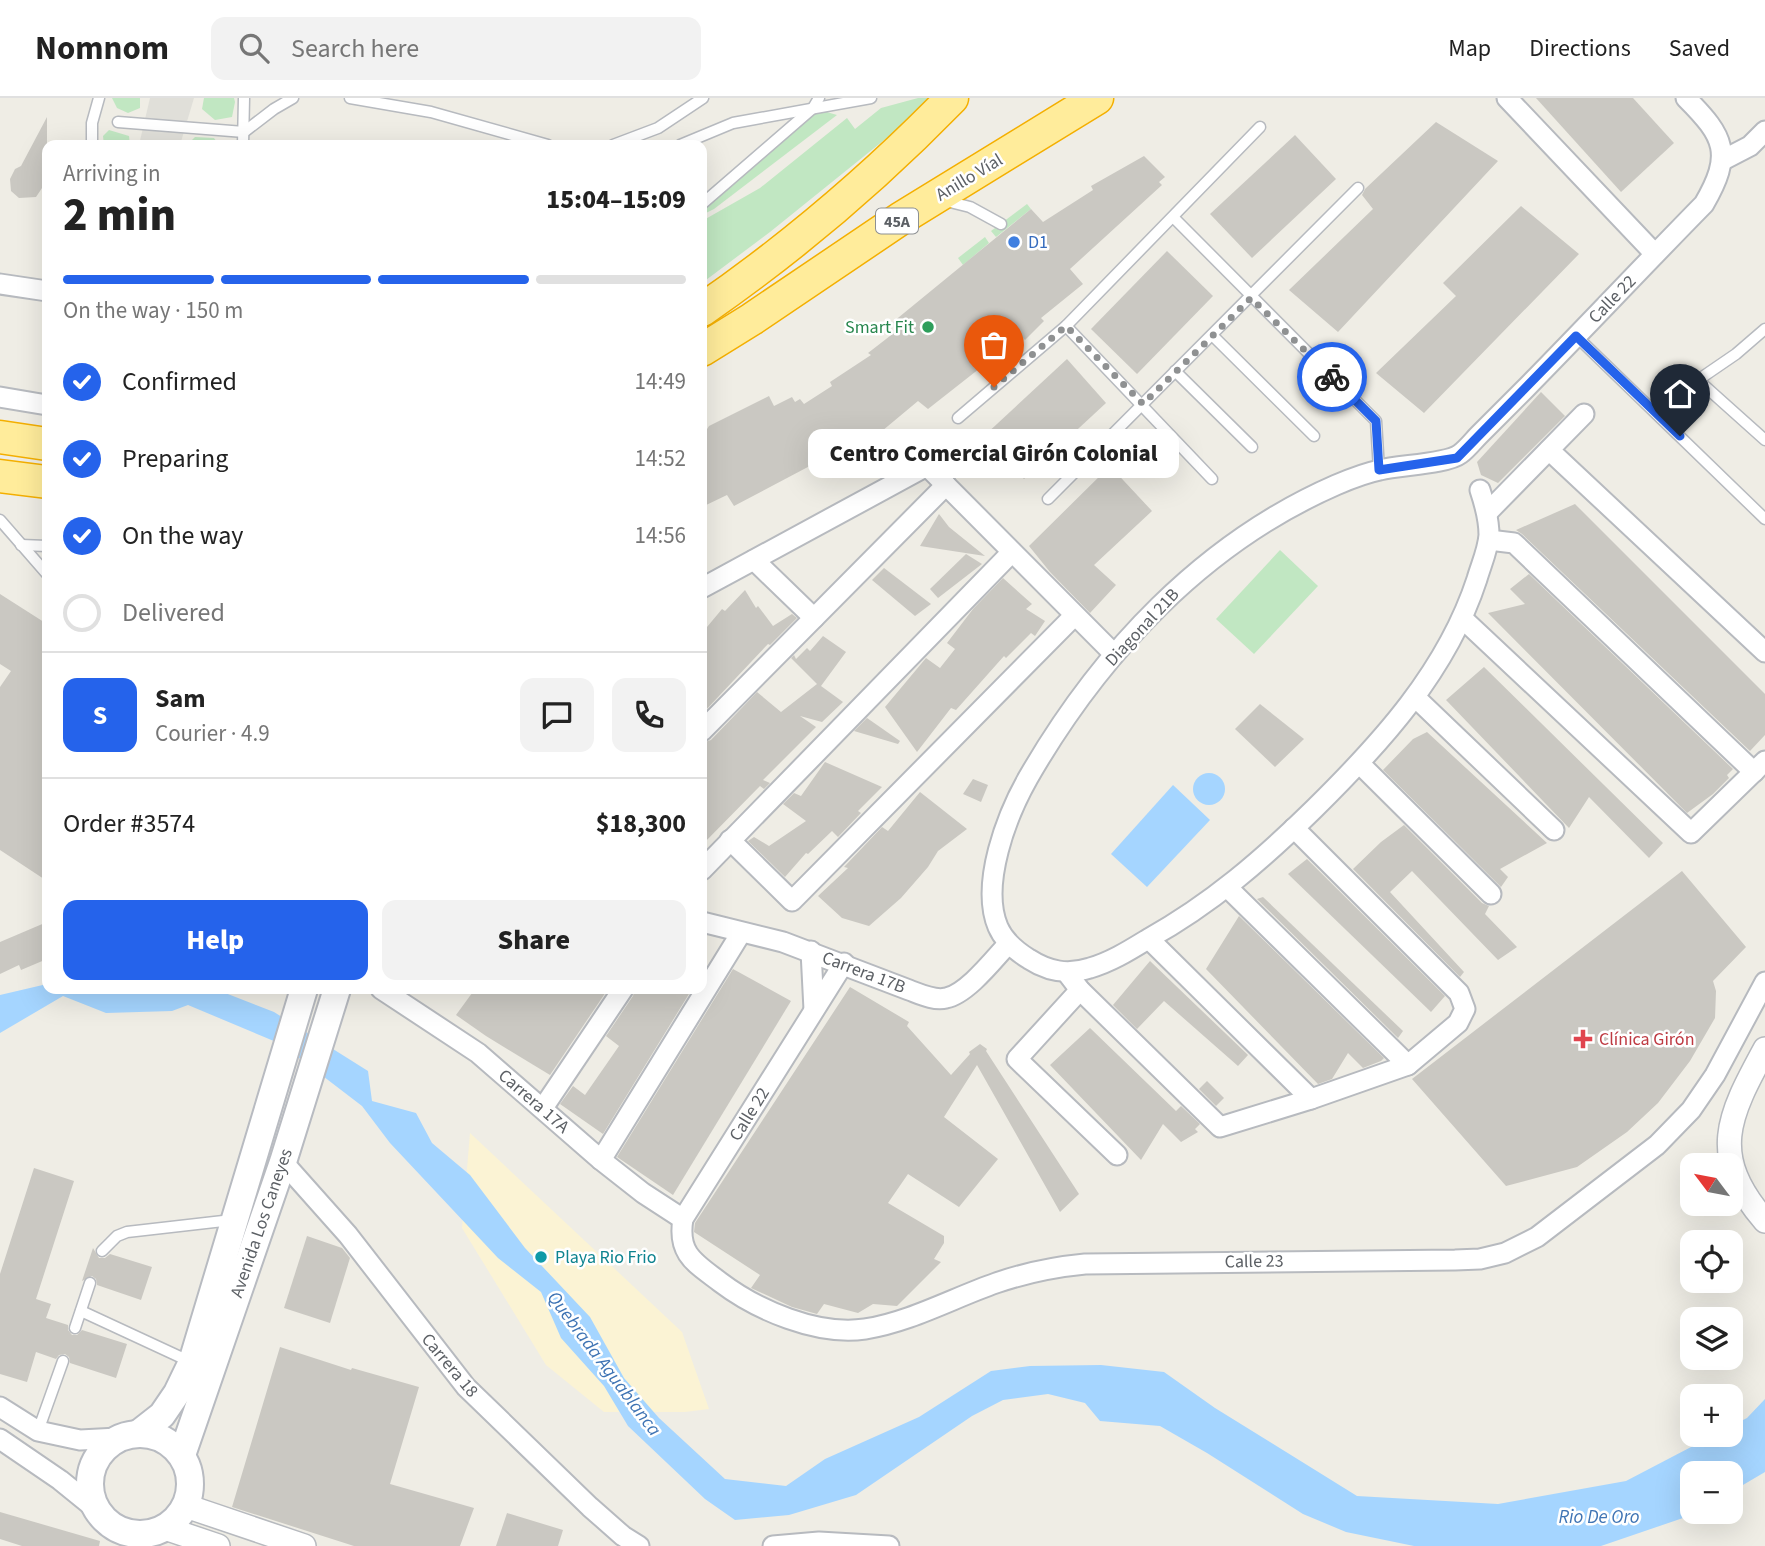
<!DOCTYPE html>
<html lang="en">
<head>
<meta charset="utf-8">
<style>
  :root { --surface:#fff; --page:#f2f2f2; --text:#222; --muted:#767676; --line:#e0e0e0; --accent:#2563eb }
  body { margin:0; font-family:"Source Sans 3",sans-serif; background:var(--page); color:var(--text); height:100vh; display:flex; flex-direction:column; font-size:26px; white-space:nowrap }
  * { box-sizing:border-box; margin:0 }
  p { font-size:23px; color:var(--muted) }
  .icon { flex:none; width:38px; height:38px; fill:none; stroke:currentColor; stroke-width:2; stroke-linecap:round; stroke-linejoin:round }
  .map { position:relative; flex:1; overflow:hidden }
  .panel { position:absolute; left:42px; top:42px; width:665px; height:854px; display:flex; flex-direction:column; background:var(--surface); border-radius:14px; box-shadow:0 7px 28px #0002 }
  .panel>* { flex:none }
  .needle { width:46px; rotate:302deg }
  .controls { position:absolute; left:1680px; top:1055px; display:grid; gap:14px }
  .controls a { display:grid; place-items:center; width:63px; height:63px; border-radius:14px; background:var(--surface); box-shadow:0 7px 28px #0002; font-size:35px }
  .pin { position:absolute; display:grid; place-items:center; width:60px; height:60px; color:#fff; margin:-72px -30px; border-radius:50% 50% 50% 0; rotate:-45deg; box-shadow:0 0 7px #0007 }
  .pin .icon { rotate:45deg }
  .courier { position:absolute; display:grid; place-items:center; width:70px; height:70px; margin:-35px; border:5px solid #2563eb; border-radius:50%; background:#fff; color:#222; box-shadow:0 2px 9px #0007 }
  .bubble { position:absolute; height:49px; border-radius:14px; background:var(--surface); box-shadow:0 7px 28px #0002; font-size:23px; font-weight:800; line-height:49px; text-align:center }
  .headline em { font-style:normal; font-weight:800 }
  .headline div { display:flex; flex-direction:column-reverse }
  .headline { display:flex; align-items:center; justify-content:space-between; height:119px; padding:0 21px }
  h1 { font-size:46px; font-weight:800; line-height:52px }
  .bar { display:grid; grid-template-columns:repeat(4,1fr); gap:10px 7px; align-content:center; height:84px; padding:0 21px }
  .bar i { height:9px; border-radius:5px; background:var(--line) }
  .bar .current { background:var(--accent) }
  .bar p { grid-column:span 4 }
  .line { display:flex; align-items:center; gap:18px; padding:0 21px; border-top:2px solid var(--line) }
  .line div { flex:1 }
  .round { display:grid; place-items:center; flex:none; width:74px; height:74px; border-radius:14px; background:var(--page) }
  ol { padding:0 21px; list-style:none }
  li { display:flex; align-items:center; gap:21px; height:77px }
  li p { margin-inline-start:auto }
  li .icon { padding:7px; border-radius:50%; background:var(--accent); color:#fff; stroke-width:4 }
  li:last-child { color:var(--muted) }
  li i { width:38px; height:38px; border:4px solid var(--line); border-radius:50% }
  .primary-button { display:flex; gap:14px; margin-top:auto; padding:14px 21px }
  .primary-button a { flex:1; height:80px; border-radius:14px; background:var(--accent); color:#fff; font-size:28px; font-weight:800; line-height:80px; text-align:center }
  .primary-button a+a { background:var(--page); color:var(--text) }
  header { display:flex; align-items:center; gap:42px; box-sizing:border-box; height:98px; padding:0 35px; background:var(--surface); border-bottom:2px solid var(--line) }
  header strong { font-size:33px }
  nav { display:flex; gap:38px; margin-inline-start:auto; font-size:24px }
  .search { width:490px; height:63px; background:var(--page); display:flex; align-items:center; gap:18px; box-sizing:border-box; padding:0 24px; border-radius:14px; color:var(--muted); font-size:26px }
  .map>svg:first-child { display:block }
  .industrial { fill:#e0dfd9 }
  .green { fill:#c1e7c2 }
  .sand { fill:#fbf3d4 }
  .water { fill:#a5d5ff }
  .building { fill:#cac8c2 }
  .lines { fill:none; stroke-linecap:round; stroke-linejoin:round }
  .service-casing { stroke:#b7babf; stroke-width:13 }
  .minor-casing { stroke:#b7babf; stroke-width:23 }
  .tertiary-casing { stroke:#b7babf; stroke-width:26 }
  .secondary-casing { stroke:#b8bbc1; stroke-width:30 }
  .trunk-casing { stroke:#f4af00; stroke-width:35 }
  .service { stroke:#fff; stroke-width:10 }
  .minor { stroke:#fff; stroke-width:19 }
  .tertiary { stroke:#fff; stroke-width:23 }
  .secondary { stroke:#fff; stroke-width:26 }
  .trunk { stroke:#ffec9b; stroke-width:32 }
  .done { stroke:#8f9192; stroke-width:7; stroke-dasharray:0 12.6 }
  .route { stroke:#2563eb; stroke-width:9 }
  .shop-dot { fill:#3f7fe0; stroke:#fff; stroke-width:2.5 }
  .leisure-dot { fill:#2e9e5b; stroke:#fff; stroke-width:2.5 }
  .health-dot { fill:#e0444e; stroke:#fff; stroke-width:2.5 }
  .culture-dot { fill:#0f9aa8; stroke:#fff; stroke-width:2.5 }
  .labels { text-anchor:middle; stroke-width:5; stroke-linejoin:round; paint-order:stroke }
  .shield { fill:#fff; stroke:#8d9093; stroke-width:2 }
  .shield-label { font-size:16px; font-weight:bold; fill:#5c6065 }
  .street-label { font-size:18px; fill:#5c6065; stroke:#fff }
  .shop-label { font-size:18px; fill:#366cbe; stroke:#fff; text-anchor:start }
  .leisure-label { font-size:18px; fill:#27864d; stroke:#fff; text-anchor:end }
  .health-label { font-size:18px; fill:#be3a42; stroke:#fff; text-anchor:start }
  .culture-label { font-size:18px; fill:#0d838f; stroke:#fff; text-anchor:start }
  .water-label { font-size:19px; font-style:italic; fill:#3f74b4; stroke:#fff }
</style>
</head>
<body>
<header>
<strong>Nomnom</strong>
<div class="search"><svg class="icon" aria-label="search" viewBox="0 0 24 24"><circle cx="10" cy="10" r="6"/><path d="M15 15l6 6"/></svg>Search here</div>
<nav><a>Map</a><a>Directions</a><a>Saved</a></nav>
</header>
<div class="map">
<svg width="1765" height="1448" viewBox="0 0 1765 1448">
  <rect width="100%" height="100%" fill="#efede5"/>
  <path class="industrial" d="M150 0H194L180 47H139Z"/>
  <g class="green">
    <path d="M112 0H140V10L128 15 117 10Z"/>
    <path d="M204 0H234L235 4 232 19 215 22 202 11Z"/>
    <path d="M918 0H932L930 5 770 134 702 185V123L760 90 847 20 855 31 881 10Z"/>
    <path d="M813 10 837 17 714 111 702 117V106Z"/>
    <path d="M109 32 129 38 130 47H104L103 38Z"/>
    <path d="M195 39 214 40 219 47H187Z"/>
    <path d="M1027 106 1031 111 996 139 991 133Z"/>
    <path d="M985 139 989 145 963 167 958 160Z"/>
    <path d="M1280 452 1318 488 1254 556 1216 521Z"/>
  </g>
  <path class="sand" d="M470 1035 682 1234 709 1311 685 1314H604L546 1267 462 1130Z"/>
  <g class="water">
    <circle cx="1209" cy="691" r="16"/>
    <path d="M1173 687 1210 722 1147 789 1111 756Z"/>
    <path d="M47 886V891H215L274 914 368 973 372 1003 416 1015 432 1045 470 1077 525 1150 590 1219 624 1280 659 1320 725 1381 786 1388 825 1361 919 1319 991 1273 1030 1268 1101 1267 1164 1274 1215 1310 1357 1398 1498 1406 1626 1383 1714 1337H1731V1328L1747 1320 1765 1301V1374L1731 1394V1376H1692V1414H1694L1683 1420 1601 1448H1414L1346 1434 1303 1416 1207 1355 1160 1328 1100 1323 1085 1305 1048 1296 1003 1302 972 1318 856 1397 789 1417 735 1422 705 1401 628 1328 604 1288 561 1240 541 1194 498 1160 390 1045 362 1008 281 946 188 907 172 913 106 915 63 898 0 935V897Z"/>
  </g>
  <g class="building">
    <path d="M1536 0H1633L1674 45 1621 94Z"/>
    <path d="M47 19V62L42 72V90L36 99 19 100 11 93 10 81 15 71 21 68Z"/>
    <path d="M1436 24 1498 63 1338 234 1289 192 1373 111 1362 97 1365 91Z"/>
    <path d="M1295 37 1336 81 1252 160 1210 116Z"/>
    <path d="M1144 58 1165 79 1159 84 1162 87 1070 171 1083 186 1041 220 1044 223 1025 242 1021 238 928 311 918 303 864 348 837 358 826 364 823 361 734 408 727 397 702 409V339L709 328 769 298 774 308 792 299 795 304 800 301 804 306 832 288 830 284 871 257 868 255 899 231 893 224 1031 111 1043 124 1093 92 1091 88Z"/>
    <path d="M1521 108 1579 156 1424 315 1376 275 1456 198 1443 185Z"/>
    <path d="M1167 153 1213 198 1137 276 1091 231Z"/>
    <path d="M1067 261 1106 305 1024 381 984 338Z"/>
    <path d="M1541 294 1565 318 1498 385 1481 377 1477 364Z"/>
    <path d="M1110 368 1152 413 1094 467 1116 487 1090 515 1050 474 1029 448Z"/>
    <path d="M1575 406 1765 596V637L1750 653 1522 436 1516 432Z"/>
    <path d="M939 416 949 429 985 458 920 448Z"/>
    <path d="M966 456 982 466 938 500 930 491Z"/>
    <path d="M884 470 931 506 915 518 872 482Z"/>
    <path d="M1529 476 1733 671 1727 677 1729 680 1713 696 1687 715 1488 515 1525 506 1510 491Z"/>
    <path d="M1003 480 1032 506 1026 511 1045 523 1035 538 1031 535 1006 560 1004 558 956 612 951 610 917 654 885 609 926 560 940 570 955 551 947 545 973 511Z"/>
    <path d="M745 492 756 510 758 508 773 528 792 516 797 520 770 547 768 546 702 616V535L722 511 725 513Z"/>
    <path d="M0 496 47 526V783L0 752V589L11 573 0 566Z"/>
    <path d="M823 538 846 554 821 588 843 604 822 624 800 618 816 629 763 682 770 685 764 691 760 688 702 747V645L711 642 757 594 781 614 817 586 791 560 794 557 796 561 807 550 810 553Z"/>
    <path d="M1484 569 1663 745 1649 760 1589 699 1569 730 1446 602Z"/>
    <path d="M1260 606 1304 641 1275 669 1235 631Z"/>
    <path d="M867 620 900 643 898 646 854 633Z"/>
    <path d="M1427 634 1547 745 1500 771 1508 779 1501 789 1383 672 1413 641Z"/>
    <path d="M825 664 882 689 858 713 861 715 838 739 832 733 808 756 806 755 785 779 748 743 754 739 769 748 806 723 783 706 794 695 801 698Z"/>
    <path d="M973 681 988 687 981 704 963 696Z"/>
    <path d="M920 694 967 731 938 753 928 769 901 800 869 828 842 820 818 798 848 770 844 769 882 729 888 733Z"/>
    <path d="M1404 727 1482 805 1489 808 1485 816 1517 849 1498 862 1412 773 1390 794 1464 874 1460 879 1353 771 1381 744Z"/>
    <path d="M1307 761 1445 898 1431 914 1288 776Z"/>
    <path d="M1682 773 1746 849 1713 883 1716 893 1715 920 1690 963 1658 1005 1627 1034 1577 1069 1506 1088 1412 981Z"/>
    <path d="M1263 799 1403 933 1398 940 1257 801Z"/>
    <path d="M1239 818 1384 960 1381 963 1363 970 1348 955 1332 981 1318 986 1206 871Z"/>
    <path d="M47 824V861L21 872 19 867 0 876V844Z"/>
    <path d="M1150 863 1248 957 1238 968 1164 903 1137 931 1113 907Z"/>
    <path d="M733 871 791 903 673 1097 617 1059Z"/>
    <path d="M850 889 909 924 907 928 951 977 970 956 969 954 980 946 987 951 986 953 1079 1096 1060 1114 977 967 944 1019 998 1061 959 1109 908 1076 888 1105 944 1138V1145L934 1161 941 1164 897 1208 873 1206 858 1215 824 1206 817 1216 792 1209 751 1190 760 1177 694 1134 695 1125Z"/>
    <path d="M475 891H608L550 977 486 938 456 917Z"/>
    <path d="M635 891H692L603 1036 560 1006 573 988 585 997 619 948 606 938 633 898Z"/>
    <path d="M1090 930 1176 1013 1181 1008 1200 1026 1195 1031 1198 1034 1181 1044 1163 1026 1141 1062 1050 967Z"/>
    <path d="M1207 983 1224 1000 1216 1008 1199 991Z"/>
    <path d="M34 1070 74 1083 36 1201 51 1206 46 1220 68 1227V1232L72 1237H77L82 1232 127 1246 116 1280 70 1265 69 1259 65 1256 59 1257 56 1261 36 1254 27 1284 0 1276V1176Z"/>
    <path d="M307 1138 342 1150 350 1160 330 1225 284 1210Z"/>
    <path d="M93 1150 99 1160H105L110 1156 152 1169 141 1202 97 1187 96 1181 92 1178 82 1183Z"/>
    <path d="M280 1249 351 1272 352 1270 419 1289 390 1386 474 1410 460 1448H354L232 1409Z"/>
    <path d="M0 1414 100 1443 99 1448H22L0 1441Z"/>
    <path d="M507 1415 563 1432 558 1448H496Z"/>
  </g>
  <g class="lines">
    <g class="service-casing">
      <g id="service">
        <path d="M350 0 431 14 548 47"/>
        <path d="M118 24 244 34 274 11 293 0"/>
        <path d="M92 47V25L99 0"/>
        <path d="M243 47 244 0"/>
        <path d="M613 47 658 30 703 0"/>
        <path d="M680 47 733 25 871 0"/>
        <path d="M946 103 970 109 1001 126"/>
        <path d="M702 106 813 10 819 0"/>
        <path d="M1173 119 1376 323 1379 372"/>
        <path d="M1066 228 1212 381"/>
        <path d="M1212 237 1314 338"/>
        <path d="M1576 238 1765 421"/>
        <path d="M1175 273 1252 349"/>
        <path d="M1698 282 1765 342"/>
        <path d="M958 320 1066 228 1260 29"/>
        <path d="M1661 320 1698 282 1736 256 1765 231"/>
        <path d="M1048 401 1358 90"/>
        <path d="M0 422 47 476"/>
        <path d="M21 447 47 448"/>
        <path d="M102 1153 117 1138 127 1134 232 1122"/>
        <path d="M81 1213 191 1264"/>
        <path d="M75 1230 90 1185"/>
        <path d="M38 1333 63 1263"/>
      </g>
    </g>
    <g class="minor-casing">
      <g id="minor">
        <path d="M1507 0 1655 156"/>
        <path d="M1723 62 1750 48 1765 33"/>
        <path d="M0 186 47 193"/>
        <path d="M0 299 47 307"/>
        <path d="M1549 352 1765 554"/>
        <path d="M1480 392C1485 407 1489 421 1489 437 1488 452 1481 467 1477 481 1447 573 1381 645 1314 711 1262 762 1211 806 1148 841 1130 852 1111 864 1090 870 1068 877 1049 874 1029 861 1016 853 1004 843 998 829 980 786 1007 717 1028 680 1100 555 1203 445 1336 387 1350 381 1365 375 1380 372 1399 367 1447 366 1460 356 1467 351 1473 343 1479 337 1494 322 1510 306 1525 291 1585 230 1644 167 1704 106 1733 56 1725 39 1686 0"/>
        <path d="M1487 415 1584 316"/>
        <path d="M1489 442 1514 445 1754 674"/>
        <path d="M754 462 814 520"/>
        <path d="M702 490 927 368 1114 556"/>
        <path d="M1463 521 1691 735 1765 663"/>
        <path d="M1415 599 1554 732"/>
        <path d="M702 633 946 387"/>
        <path d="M1360 666 1491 796"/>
        <path d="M730 742 792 803 1074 518"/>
        <path d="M702 772 1012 454"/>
        <path d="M1228 790 1408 967 1458 925 1465 911 1459 895 1294 730"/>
        <path d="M702 824 783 844 909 892C920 896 934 903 946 900 967 896 994 861 1008 846"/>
        <path d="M1149 841 1311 1001"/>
        <path d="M811 853 814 912"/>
        <path d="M844 865 683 1121C677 1156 695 1165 720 1184 757 1212 817 1238 865 1231 910 1224 953 1200 996 1185 1025 1175 1054 1169 1085 1166L1455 1162 1480 1161 1505 1155 1537 1139 1657 1047 1691 1012 1715 977 1765 884"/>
        <path d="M1067 875 1080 892 1220 1029 1311 1001 1408 967"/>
        <path d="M381 891 478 955 601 1062 643 1095 683 1121"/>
        <path d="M1080 892 1017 961 1117 1057"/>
        <path d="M543 1010 623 891"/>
        <path d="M601 1062 741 835"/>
        <path d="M283 1064 348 1137 466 1289 590 1409 623 1438 639 1448"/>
        <path d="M0 1309 38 1333 80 1342 118 1340"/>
        <path d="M0 1341 60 1382 97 1412"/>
        <path d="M773 1448 819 1444 889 1448"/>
      </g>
    </g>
    <g class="tertiary-casing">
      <g id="tertiary">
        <path d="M1765 951C1728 1019 1708 1057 1765 1123"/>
        <path d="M186 1408 304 1448"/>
        <path d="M165 1430 218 1448"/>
      </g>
    </g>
    <g class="secondary-casing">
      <g id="secondary">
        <path d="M139 1335 162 1317 177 1295 192 1264 304 891"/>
        <circle cx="140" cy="1386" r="50"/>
        <path d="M182 1357 283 1064 337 891"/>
      </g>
    </g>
    <g class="trunk-casing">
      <g id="trunk">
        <path d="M702 212C793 149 875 79 952 0"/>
        <path d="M702 252 752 221 900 121 1097 0"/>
        <path d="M0 339 47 346"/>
        <path d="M0 378 47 384"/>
      </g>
    </g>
    <use href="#service" class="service"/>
    <use href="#minor" class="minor"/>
    <use href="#tertiary" class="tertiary"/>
    <use href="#secondary" class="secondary"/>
    <use href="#trunk" class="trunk"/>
  </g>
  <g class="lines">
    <path class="done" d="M994 289 1066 228 1143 306 1251 200 1332 279"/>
    <path class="route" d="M1332 279 1376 323 1379 372 1457 360 1576 238 1680 338"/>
  </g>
  <circle class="shop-dot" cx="1014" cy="144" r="7"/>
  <circle class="leisure-dot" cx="928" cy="229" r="7"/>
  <path class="health-dot" d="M1579.5 930.5h7v7h7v7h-7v7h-7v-7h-7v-7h7z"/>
  <circle class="culture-dot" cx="541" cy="1159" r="7"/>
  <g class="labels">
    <rect class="shield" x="876" y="110.5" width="42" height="25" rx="5"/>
    <g class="shield-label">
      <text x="897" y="129">45A</text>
    </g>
    <g class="street-label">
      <text transform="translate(969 79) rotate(-31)" y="6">Anillo Víal</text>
      <text transform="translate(1612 201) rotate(-46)" y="6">Calle 22</text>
      <text transform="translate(1142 529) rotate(-47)" y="6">Diagonal 21B</text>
      <text transform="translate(864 874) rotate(21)" y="6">Carrera 17B</text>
      <text transform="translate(534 1003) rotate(41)" y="6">Carrera 17A</text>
      <text transform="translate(749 1016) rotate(-58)" y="6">Calle 22</text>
      <text transform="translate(261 1125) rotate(-71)" y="6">Avenida Los Caneyes</text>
      <text transform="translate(1254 1163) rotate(-1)" y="6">Calle 23</text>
      <text transform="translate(450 1267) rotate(50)" y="6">Carrera 18</text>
    </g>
    <g class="shop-label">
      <text x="1028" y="150">D1</text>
    </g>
    <g class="leisure-label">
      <text x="914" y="235">Smart Fit</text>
    </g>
    <g class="health-label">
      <text x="1599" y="947">Clínica Girón</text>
    </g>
    <g class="culture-label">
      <text x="555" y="1165">Playa Rio Frio</text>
    </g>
    <g class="water-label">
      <text transform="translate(605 1265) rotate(53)" y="7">Quebrada Aguablanca</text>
      <text x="1599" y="1425">Rio De Oro</text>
    </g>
  </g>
</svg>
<div class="controls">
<a><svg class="needle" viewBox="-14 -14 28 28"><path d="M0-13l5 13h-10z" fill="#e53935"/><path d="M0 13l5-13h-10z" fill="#767676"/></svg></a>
<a><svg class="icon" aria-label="locate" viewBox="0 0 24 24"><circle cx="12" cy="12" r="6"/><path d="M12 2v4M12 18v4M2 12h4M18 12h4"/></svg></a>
<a><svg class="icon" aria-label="layers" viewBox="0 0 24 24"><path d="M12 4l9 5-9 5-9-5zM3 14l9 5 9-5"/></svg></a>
<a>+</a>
<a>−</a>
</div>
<div class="pin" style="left:994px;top:289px;background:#ea580c"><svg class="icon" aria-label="bag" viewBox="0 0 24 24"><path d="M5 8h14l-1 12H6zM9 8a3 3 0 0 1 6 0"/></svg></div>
<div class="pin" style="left:1680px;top:338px;background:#1f2937"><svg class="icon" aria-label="home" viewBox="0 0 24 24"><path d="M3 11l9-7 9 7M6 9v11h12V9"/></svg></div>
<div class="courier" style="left:1332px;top:279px"><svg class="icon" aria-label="bike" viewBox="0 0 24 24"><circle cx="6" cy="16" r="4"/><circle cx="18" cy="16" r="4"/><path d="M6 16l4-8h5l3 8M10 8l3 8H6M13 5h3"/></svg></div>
<div class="bubble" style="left:808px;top:331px;width:371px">Centro Comercial Girón Colonial</div>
<section class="panel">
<div class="headline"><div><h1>2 min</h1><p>Arriving in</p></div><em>15:04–15:09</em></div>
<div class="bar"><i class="current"></i><i class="current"></i><i class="current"></i><i></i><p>On the way · 150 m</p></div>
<ol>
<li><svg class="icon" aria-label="check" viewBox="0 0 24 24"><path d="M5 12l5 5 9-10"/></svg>Confirmed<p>14:49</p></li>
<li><svg class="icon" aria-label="check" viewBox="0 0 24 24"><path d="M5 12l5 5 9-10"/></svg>Preparing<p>14:52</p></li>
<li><svg class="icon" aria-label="check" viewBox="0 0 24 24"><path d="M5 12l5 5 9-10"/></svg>On the way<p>14:56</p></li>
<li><i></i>Delivered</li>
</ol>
<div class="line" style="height:126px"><b class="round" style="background:var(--accent);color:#fff">S</b><div><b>Sam</b><p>Courier · 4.9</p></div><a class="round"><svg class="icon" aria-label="chat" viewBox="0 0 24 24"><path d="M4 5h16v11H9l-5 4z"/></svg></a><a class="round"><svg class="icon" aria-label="phone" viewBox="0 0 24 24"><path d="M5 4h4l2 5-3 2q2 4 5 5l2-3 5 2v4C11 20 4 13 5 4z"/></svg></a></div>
<div class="line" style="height:91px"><div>Order #3574</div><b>$18,300</b></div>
<div class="primary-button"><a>Help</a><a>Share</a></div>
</section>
</div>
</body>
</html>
